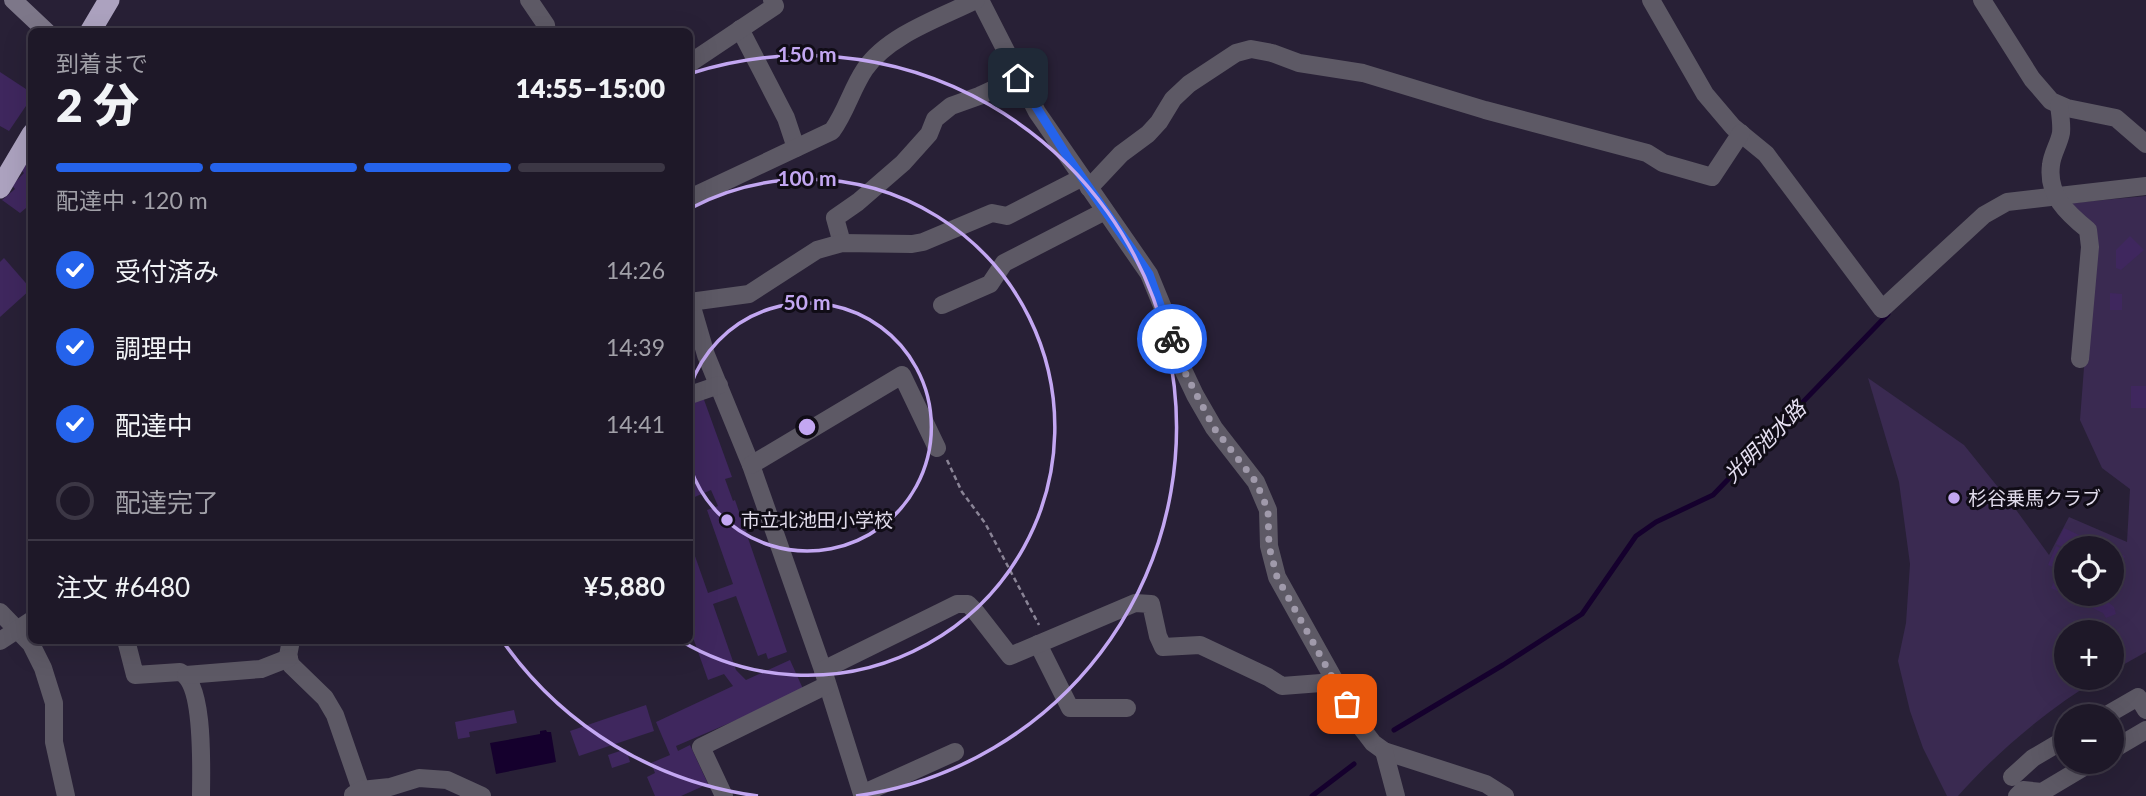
<!DOCTYPE html>
<html lang="ja">
<head>
<meta charset="utf-8">
<style>
  :root { --surface:#1e1828; --page:#2b2534; --text:#f1f3f6; --muted:#a1a0a8; --line:#3c3745; --accent:#2563eb }
  body { margin:0; font-family:Lato,"Noto Sans JP",sans-serif; background:var(--page); color:var(--text); height:100vh; display:flex; flex-direction:column; font-size:26px; white-space:nowrap }
  * { box-sizing:border-box; margin:0 }
  p { font-size:23px; color:var(--muted) }
  .icon { flex:none; width:38px; height:38px; fill:none; stroke:currentColor; stroke-width:2; stroke-linecap:round; stroke-linejoin:round }
  .map { position:relative; flex:1; overflow:hidden }
  .details { position:absolute; left:28px; top:28px; width:665px; height:616px; display:flex; flex-direction:column; background:var(--surface); border-radius:10px; box-shadow:0 7px 28px #0002,0 0 0 2px var(--line) }
  .details>* { flex:none }
  .tools { position:absolute; left:2054px; top:536px; display:grid; gap:14px }
  .tools a { display:grid; place-items:center; width:70px; height:70px; border-radius:50%; background:var(--surface); box-shadow:0 7px 28px #0002,0 0 0 2px var(--line); font-size:35px }
  .pin { position:absolute; display:grid; place-items:center; width:60px; height:60px; color:#fff; margin:-30px; border-radius:14px; box-shadow:0 4px 10px #0006 }
  .courier { position:absolute; display:grid; place-items:center; width:70px; height:70px; margin:-35px; border:5px solid #2563eb; border-radius:50%; background:#fff; color:#222; box-shadow:0 2px 9px #0007 }
  .headline em { font-style:normal; font-weight:800 }
  .headline div { display:flex; flex-direction:column-reverse }
  .headline { display:flex; align-items:center; justify-content:space-between; height:119px; padding:0 28px }
  h1 { font-size:46px; font-weight:800; line-height:52px }
  .bar { display:grid; grid-template-columns:repeat(4,1fr); gap:10px 7px; align-content:center; height:84px; padding:0 28px }
  .bar i { height:9px; border-radius:5px; background:var(--line) }
  .bar .current { background:var(--accent) }
  .bar p { grid-column:span 4 }
  .line { display:flex; align-items:center; gap:18px; padding:0 28px; border-top:2px solid var(--line) }
  .line div { flex:1 }
  ol { padding:0 28px; list-style:none }
  li { display:flex; align-items:center; gap:21px; height:77px }
  li p { margin-inline-start:auto }
  li .icon { padding:7px; border-radius:50%; background:var(--accent); color:#fff; stroke-width:4 }
  li:last-child { color:var(--muted) }
  li i { width:38px; height:38px; border:4px solid var(--line); border-radius:50% }
  .map>svg:first-child { display:block }
  .green { fill:#3a2a51; fill-rule:evenodd }
  .water { fill:#15002d }
  .lines { fill:none; stroke-linecap:round; stroke-linejoin:round }
  .stream { stroke:#15002d; stroke-width:5 }
  .building { fill:#3f275e }
  .path { stroke:#8a8496; stroke-width:2.5; stroke-dasharray:5 3.5; stroke-linecap:butt }
  .street { stroke:#5d5965; stroke-width:18 }
  .secondary { stroke:#7d7789; stroke-width:18 }
  .highway { stroke:#aca2bf; stroke-width:21 }
  .done { stroke:#a09aab; stroke-width:7; stroke-dasharray:0 12.6 }
  .route { stroke:#2563eb; stroke-width:9 }
  .ring { fill:none; stroke:#c3a7f2; stroke-width:3.5 }
  .poi-dot { fill:#c3a7f2; stroke:#100c16; stroke-width:2.5 }
  .labels { text-anchor:middle; stroke-width:6; stroke-linejoin:round; paint-order:stroke }
  .poi-label { font-size:19px; fill:#e0dbea; stroke:#100c16; text-anchor:start }
  .water-label { font-size:21px; font-style:italic; fill:#e6e0f2; stroke:#100c16 }
  .centre { fill:#c3a7f2; stroke:#100c16; stroke-width:3.5 }
  .ring-label { font-size:21px; text-anchor:middle; font-weight:bold; fill:#c3a7f2; stroke:#100c16; stroke-width:6; stroke-linejoin:round; paint-order:stroke }
</style>
</head>
<body>
<div class="map">
<svg width="2146" height="796" viewBox="0 0 2146 796">
  <rect width="100%" height="100%" fill="#282036"/>
  <path class="green" d="M2146 196V652L2112 671V632H2067V677H2101C2048 709 1999 750 1958 796H1947L1923 748 1910 711 1898 661 1906 623 1910 564 1899 482 1868 378 1964 445 2014 507 2049 555 2069 517 2127 542 2130 489 2102 468 2080 420 2093 250 2072 207V203ZM2067 548H2112V593H2067Z"/>
  <path class="water" d="M546 730 547 732H551L556 762 496 774 490 743 540 734V731Z"/>
  <g class="lines">
    <g class="stream">
      <path d="M1394 730 1503 665 1582 614 1636 536 1656 522 1713 495 1888 314"/>
      <path d="M1312 796 1354 764"/>
    </g>
  </g>
  <g class="building">
    <path d="M0 72 32 93V97L9 131 0 126Z"/>
    <path d="M32 158V203L20 213 2 200 15 189 12 185 24 173 21 170Z"/>
    <path d="M2130 236 2144 250 2121 270 2116 268V250Z"/>
    <path d="M4 258 31 289 0 317V262Z"/>
    <path d="M2110 293 2122 294V310H2110Z"/>
    <rect x="2131" y="386" width="15" height="22"/>
    <path d="M703 397 732 477 725 479 733 501 735 500 787 652 768 659 766 653 758 656 736 596 713 604 736 670 746 680 790 660 804 691 676 746 678 751 690 745 708 784 681 796H655L647 777 655 773 651 763 670 755 656 722 733 686 724 674 708 680 690 629V542L708 593 733 584 707 510 718 506 711 490 690 499V402Z"/>
    <path d="M2064 528 2107 548 2067 549 2056 544Z"/>
    <path d="M2056 546 2067 551V573L2048 565Z"/>
    <path d="M2112 550 2125 556 2118 573 2112 570Z"/>
    <path d="M2056 578 2067 583V593H2090L2108 602 2114 607 2116 614 2106 618 2103 613 2051 588Z"/>
    <path d="M646 705 654 731 579 756 570 731Z"/>
    <path d="M514 710 517 723 469 732 470 737 458 739 455 722Z"/>
    <path d="M626 749 630 762 612 768 608 755Z"/>
  </g>
  <g class="lines">
    <path class="path" d="M947 460 962 492 985 523 1039 625"/>
    <g class="street">
      <path d="M529 0 546 25 547 32"/>
      <path d="M980 0 1037 112 1149 274 1163 308 1179 361 1195 395 1214 428 1256 482 1268 510 1269 546 1277 577 1360 726 1373 743 1384 751 1486 784 1505 796"/>
      <path d="M1651 0 1705 94 1733 127 1766 154 1882 309 1984 215 2007 202 2146 186"/>
      <path d="M1982 0 2032 79 2051 101 2067 108 2116 118 2146 144"/>
      <path d="M740 29 786 118 796 148"/>
      <path d="M690 63 775 6 772 0"/>
      <path d="M2059 105C2060 113 2062 124 2061 133 2059 144 2052 154 2051 165 2047 195 2067 213 2088 230L2090 247 2080 359"/>
      <path d="M1089 188 1121 154 1148 134 1159 122 1173 99 1189 84 1236 53 1251 49 1272 53 1299 63 1363 73 1485 110 1647 153 1663 163 1712 177 1741 133"/>
      <path d="M690 198 832 131C846 112 852 88 865 69 888 35 940 18 976 0"/>
      <path d="M842 243 835 218 858 202 903 163 929 134 935 119 951 106 979 96 1018 78"/>
      <path d="M690 300 706 355 751 465 823 670 862 794 955 752"/>
      <path d="M690 302 749 294 817 250 842 243 912 244 923 242 992 213 1007 216 1081 178"/>
      <path d="M942 305 990 284 1004 263 1105 211"/>
      <path d="M690 395 719 385"/>
      <path d="M751 465 902 375 937 448"/>
      <path d="M0 612 31 644 43 668 54 703V742L66 796"/>
      <path d="M126 640 135 675 180 672C205 683 201 771 201 796"/>
      <path d="M291 640 288 656 291 665 325 698 335 715 361 790"/>
      <path d="M0 641 32 620"/>
      <path d="M1038 644 1070 708H1127"/>
      <path d="M823 670 957 604H968L975 611 1010 656 1135 603 1151 604 1158 636 1163 647 1200 645 1268 677 1282 686 1334 682"/>
      <path d="M186 675 261 669 289 658"/>
      <path d="M2105 716 2138 697 2146 710"/>
      <path d="M2112 750 2146 730"/>
      <path d="M1384 751 1396 796"/>
      <path d="M2012 777 2033 758 2067 738"/>
      <path d="M353 795 361 790 390 787 419 778 447 780 482 796"/>
      <path d="M724 796 701 747 827 685"/>
      <path d="M2017 796 2023 790 2042 792 2094 761"/>
    </g>
    <path class="secondary" d="M13 0 47 32"/>
    <g class="highway">
      <path d="M90 32 109 0"/>
      <path d="M0 188 32 134"/>
    </g>
  </g>
  <g class="lines">
    <path class="done" d="M1172 339 1179 361 1214 428 1256 482 1268 510 1269 546 1277 577 1347 704"/>
    <path class="route" d="M1018 78 1067 156 1149 274 1172 339"/>
  </g>
  <g class="ring">
    <path d="M690 387A124 124 0 1 1 690 467"/>
    <path d="M691 208A248 248 0 1 1 681 641"/>
    <path d="M758 796A372 372 0 0 1 504 643M692 73A372 372 0 1 1 856 796"/>
  </g>
  <g class="poi-dot">
    <circle cx="1954" cy="498" r="7"/>
    <circle cx="727" cy="520" r="7"/>
  </g>
  <g class="labels">
    <g class="poi-label">
      <text x="1968" y="505">杉谷乗馬クラブ</text>
      <text x="741" y="527">市立北池田小学校</text>
    </g>
    <g class="water-label">
      <text transform="translate(1765 442) rotate(-45)" y="7">光明池水路</text>
    </g>
  </g>
  <circle cx="807" cy="427" r="10" class="centre"/>
  <g class="ring-label">
    <text x="807" y="62">150 m</text>
    <text x="807" y="186">100 m</text>
    <text x="807" y="310">50 m</text>
  </g>
</svg>
<div class="tools">
<a><svg class="icon" aria-label="locate" viewBox="0 0 24 24"><circle cx="12" cy="12" r="6"/><path d="M12 2v4M12 18v4M2 12h4M18 12h4"/></svg></a>
<a>+</a>
<a>−</a>
</div>
<div class="pin" style="left:1347px;top:704px;background:#ea580c"><svg class="icon" aria-label="bag" viewBox="0 0 24 24"><path d="M5 8h14l-1 12H6zM9 8a3 3 0 0 1 6 0"/></svg></div>
<div class="pin" style="left:1018px;top:78px;background:#1f2937"><svg class="icon" aria-label="home" viewBox="0 0 24 24"><path d="M3 11l9-7 9 7M6 9v11h12V9"/></svg></div>
<div class="courier" style="left:1172px;top:339px"><svg class="icon" aria-label="bike" viewBox="0 0 24 24"><circle cx="6" cy="16" r="4"/><circle cx="18" cy="16" r="4"/><path d="M6 16l4-8h5l3 8M10 8l3 8H6M13 5h3"/></svg></div>
<section class="details">
<div class="headline"><div><h1>2 分</h1><p>到着まで</p></div><em>14:55–15:00</em></div>
<div class="bar"><i class="current"></i><i class="current"></i><i class="current"></i><i></i><p>配達中 · 120 m</p></div>
<ol>
<li><svg class="icon" aria-label="check" viewBox="0 0 24 24"><path d="M5 12l5 5 9-10"/></svg>受付済み<p>14:26</p></li>
<li><svg class="icon" aria-label="check" viewBox="0 0 24 24"><path d="M5 12l5 5 9-10"/></svg>調理中<p>14:39</p></li>
<li><svg class="icon" aria-label="check" viewBox="0 0 24 24"><path d="M5 12l5 5 9-10"/></svg>配達中<p>14:41</p></li>
<li><i></i>配達完了</li>
</ol>
<div class="line" style="height:91px"><div>注文 #6480</div><b>¥5,880</b></div>
</section>
</div>
</body>
</html>
